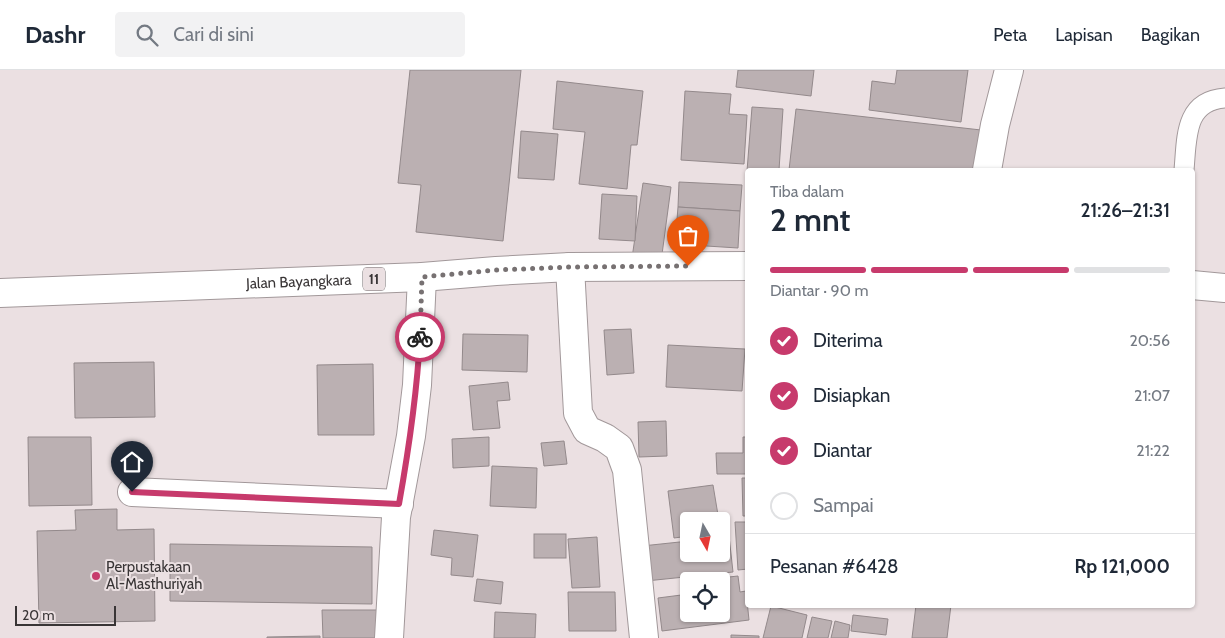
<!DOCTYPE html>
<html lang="id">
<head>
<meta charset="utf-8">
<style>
  :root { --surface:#fff; --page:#f2f2f3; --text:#1f2937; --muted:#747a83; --line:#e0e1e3; --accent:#c73a6c }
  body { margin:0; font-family:Cabin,sans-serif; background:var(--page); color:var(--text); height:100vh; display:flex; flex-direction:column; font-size:19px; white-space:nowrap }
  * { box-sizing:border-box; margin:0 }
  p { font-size:16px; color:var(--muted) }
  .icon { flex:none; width:28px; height:28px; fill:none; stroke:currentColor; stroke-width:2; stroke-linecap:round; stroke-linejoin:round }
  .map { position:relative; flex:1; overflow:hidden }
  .panel { position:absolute; left:745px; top:98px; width:450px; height:440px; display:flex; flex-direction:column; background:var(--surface); border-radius:5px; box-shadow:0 1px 4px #0004 }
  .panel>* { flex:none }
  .needle { width:32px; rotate:171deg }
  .tools { position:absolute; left:680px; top:442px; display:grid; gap:10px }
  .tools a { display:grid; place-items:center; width:50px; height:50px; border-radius:5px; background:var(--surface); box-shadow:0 1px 4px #0004; font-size:25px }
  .scale { position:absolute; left:15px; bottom:12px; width:101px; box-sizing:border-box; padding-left:5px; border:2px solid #393536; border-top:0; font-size:14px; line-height:18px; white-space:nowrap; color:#393536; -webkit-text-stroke:4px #ebe0e2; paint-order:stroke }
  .pin { position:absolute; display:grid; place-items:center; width:42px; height:42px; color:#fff; margin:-51px -21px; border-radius:50% 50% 50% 0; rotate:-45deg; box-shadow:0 0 5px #0007 }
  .pin .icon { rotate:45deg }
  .courier { position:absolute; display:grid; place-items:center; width:50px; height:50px; margin:-25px; border:4px solid #c73a6c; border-radius:50%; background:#fff; color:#222; box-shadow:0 1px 6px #0007 }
  .summary em { font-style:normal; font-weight:600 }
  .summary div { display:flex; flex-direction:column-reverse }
  .summary { display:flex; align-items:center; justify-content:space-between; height:85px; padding:0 25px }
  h1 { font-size:32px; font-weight:600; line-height:38px }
  .bar { display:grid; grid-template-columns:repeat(4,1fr); gap:8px 5px; align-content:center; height:60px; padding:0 25px }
  .bar i { height:6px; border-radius:4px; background:var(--line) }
  .bar .current { background:var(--accent) }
  .bar p { grid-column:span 4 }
  .line { display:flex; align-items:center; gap:12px; padding:0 25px; border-top:1px solid var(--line) }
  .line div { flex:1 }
  ol { padding:0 25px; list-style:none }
  li { display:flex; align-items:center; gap:15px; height:55px }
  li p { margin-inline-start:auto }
  li .icon { padding:5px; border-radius:50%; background:var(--accent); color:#fff; stroke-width:4 }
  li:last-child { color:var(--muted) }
  li i { width:28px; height:28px; border:2px solid var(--line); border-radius:50% }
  header { display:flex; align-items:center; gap:30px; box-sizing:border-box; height:70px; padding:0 25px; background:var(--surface); border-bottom:1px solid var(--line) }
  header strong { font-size:24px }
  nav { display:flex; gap:28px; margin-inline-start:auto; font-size:18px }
  .search { width:350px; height:45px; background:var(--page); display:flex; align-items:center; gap:12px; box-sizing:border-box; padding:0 18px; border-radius:5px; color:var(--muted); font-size:19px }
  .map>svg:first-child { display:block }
  .building { fill:#bbb0b2; stroke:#93898b }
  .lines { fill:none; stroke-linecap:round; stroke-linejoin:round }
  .service-casing { stroke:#a2989a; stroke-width:21 }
  .minor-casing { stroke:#a2989a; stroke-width:30 }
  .trunk-casing { stroke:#a2989a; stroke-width:30 }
  .service { stroke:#fff; stroke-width:19 }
  .minor { stroke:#fff; stroke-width:28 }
  .trunk { stroke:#fff; stroke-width:28 }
  .done { stroke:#777172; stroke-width:5; stroke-dasharray:0 9 }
  .route { stroke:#c73a6c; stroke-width:6 }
  .poi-dot { fill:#c73a6c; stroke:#ebe0e2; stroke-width:2 }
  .labels { text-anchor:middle; stroke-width:4; stroke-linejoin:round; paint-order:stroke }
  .shield { fill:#ebe0e2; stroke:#6e686a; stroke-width:1 }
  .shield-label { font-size:14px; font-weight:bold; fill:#393536 }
  .street-label { font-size:15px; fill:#393536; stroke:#ebe0e2 }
  .poi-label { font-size:15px; fill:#393536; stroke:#ebe0e2; text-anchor:start }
</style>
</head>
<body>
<header>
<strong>Dashr</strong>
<div class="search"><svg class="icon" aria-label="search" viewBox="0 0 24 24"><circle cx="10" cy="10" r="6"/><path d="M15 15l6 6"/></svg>Cari di sini</div>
<nav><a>Peta</a><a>Lapisan</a><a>Bagikan</a></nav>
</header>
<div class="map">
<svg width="1225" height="568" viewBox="0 0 1225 568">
  <rect width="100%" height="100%" fill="#ebe0e2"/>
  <g class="building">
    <path d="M410 0H521L503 171 416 162 421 115 398 113Z"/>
    <path d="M738 0H814L811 26 736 17Z"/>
    <path d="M897 0H968L961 52 869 40 872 11 895 14Z"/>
    <path d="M557 11 643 21 637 75H631L627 119 579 114 585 62 553 59Z"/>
    <path d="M685 21 731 24 729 44 747 45 744 94 681 90Z"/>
    <path d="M752 37 783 39 779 100 747 101Z"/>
    <path d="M796 39 981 60 977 100H789Z"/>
    <path d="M521 61 558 64 554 110 518 108Z"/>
    <path d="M679 112 742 115 740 141 678 137Z"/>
    <path d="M643 113 671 117 661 192 632 188Z"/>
    <path d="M602 124 637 126 635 171 599 169Z"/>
    <path d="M678 137 740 141 738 178 675 174Z"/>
    <path d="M631 259 634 303 607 305 604 260Z"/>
    <path d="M463 264 528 265 527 302 462 300Z"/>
    <path d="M668 275 745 279 742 321 666 317Z"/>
    <path d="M154 292 155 347 75 348 74 293Z"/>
    <path d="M373 294 374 365H318L317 295Z"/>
    <path d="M508 312 510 330 497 331 500 358 473 360 469 316Z"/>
    <path d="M666 351 667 386 639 387 638 352Z"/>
    <path d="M28 367H91L92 435 29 436Z"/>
    <path d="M489 367V396L453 398 452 369Z"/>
    <path d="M743 367H748V404H717L716 383H743Z"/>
    <path d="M564 371 567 394 544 396 541 373Z"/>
    <path d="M492 396 537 398 536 438 490 436Z"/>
    <path d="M742 408H748V446H743Z"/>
    <path d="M713 415 719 451H689V466L674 468 668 421Z"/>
    <path d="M117 439V460L154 459 155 551 39 553 37 461 76 460 75 440Z"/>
    <path d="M735 452H748V499L738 500Z"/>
    <path d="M434 460 478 465 473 507 451 505 452 488 431 485Z"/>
    <rect x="534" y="464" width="32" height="24"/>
    <path d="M729 466 733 502 646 511 642 476 689 471V484H721V467Z"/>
    <path d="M597 467 600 517 572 518 568 469Z"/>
    <path d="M170 474 372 477V534L170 531Z"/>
    <path d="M738 506 740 522 746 521 749 550 662 561 658 528 689 524V544H721L722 520 720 508Z"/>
    <path d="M477 509 503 512 501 534 474 531Z"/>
    <path d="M568 522H615L616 561H569Z"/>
    <path d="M916 535H951L947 568H912Z"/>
    <path d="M771 536 807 545 802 568H763Z"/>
    <path d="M322 540H381L382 568H323Z"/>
    <path d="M495 542 536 544 535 568H494Z"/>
    <path d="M853 545 888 549 886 565 851 561Z"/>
    <path d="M812 547 832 551 828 568H807Z"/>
    <path d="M835 551 850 555 848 568H831Z"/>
    <path d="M731 565 759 566V568H731Z"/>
    <path d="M320 566V568H267V567Z"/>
  </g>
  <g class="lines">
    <g class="service-casing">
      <path id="service" d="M1184 100C1187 68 1184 31 1225 28"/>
    </g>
    <g class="minor-casing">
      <g id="minor">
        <path d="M987 100 995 55 1009 0"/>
        <path d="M570 197 578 343 587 360 605 368 619 378 627 400 644 568"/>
        <path d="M132 422 399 434"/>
        <path d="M389 568 396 447 411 366 417 315 422 207"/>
      </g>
    </g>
    <g class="trunk-casing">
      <g id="trunk">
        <path d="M1192 215 1225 218"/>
        <path id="s1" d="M0 223 422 207 496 201 570 197 748 196"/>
      </g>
    </g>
    <use href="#service" class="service"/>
    <use href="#minor" class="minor"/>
    <use href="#trunk" class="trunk"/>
  </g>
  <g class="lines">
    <path class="done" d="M420 267 422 207 496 200 570 197 688 196"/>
    <path class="route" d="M132 422 399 434C409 378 417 324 420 267"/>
  </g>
  <circle class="poi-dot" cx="96" cy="506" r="5"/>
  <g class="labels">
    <rect class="shield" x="363" y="197.5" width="22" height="23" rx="4"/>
    <g class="shield-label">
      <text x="374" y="214">11</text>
    </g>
    <g class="street-label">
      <text dy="5" stroke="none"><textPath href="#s1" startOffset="299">Jalan Bayangkara</textPath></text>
    </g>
    <g class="poi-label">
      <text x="106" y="502">Perpustakaan<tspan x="106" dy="17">Al-Masthuriyah</tspan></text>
    </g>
  </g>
</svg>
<div class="tools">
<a><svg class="needle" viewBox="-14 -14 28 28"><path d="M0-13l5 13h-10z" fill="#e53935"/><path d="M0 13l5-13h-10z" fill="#747a83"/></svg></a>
<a><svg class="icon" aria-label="locate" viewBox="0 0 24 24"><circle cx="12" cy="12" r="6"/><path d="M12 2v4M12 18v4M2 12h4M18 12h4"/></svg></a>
</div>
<div class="scale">20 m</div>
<div class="pin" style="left:688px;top:196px;background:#ea580c"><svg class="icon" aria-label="bag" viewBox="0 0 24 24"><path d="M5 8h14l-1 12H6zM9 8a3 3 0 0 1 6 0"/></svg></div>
<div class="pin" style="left:132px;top:422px;background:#1f2937"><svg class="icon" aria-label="home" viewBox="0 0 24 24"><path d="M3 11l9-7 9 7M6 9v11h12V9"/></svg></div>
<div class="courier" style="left:420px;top:267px"><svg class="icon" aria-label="bike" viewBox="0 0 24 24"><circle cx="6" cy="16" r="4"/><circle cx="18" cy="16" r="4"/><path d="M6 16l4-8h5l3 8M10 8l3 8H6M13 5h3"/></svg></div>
<section class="panel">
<div class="summary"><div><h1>2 mnt</h1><p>Tiba dalam</p></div><em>21:26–21:31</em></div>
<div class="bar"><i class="current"></i><i class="current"></i><i class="current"></i><i></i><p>Diantar · 90 m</p></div>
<ol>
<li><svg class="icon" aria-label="check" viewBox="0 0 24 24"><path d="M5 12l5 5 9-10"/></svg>Diterima<p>20:56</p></li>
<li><svg class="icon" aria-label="check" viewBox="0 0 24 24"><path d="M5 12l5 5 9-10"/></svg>Disiapkan<p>21:07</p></li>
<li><svg class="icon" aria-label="check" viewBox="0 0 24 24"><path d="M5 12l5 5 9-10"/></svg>Diantar<p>21:22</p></li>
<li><i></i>Sampai</li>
</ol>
<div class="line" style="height:65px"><div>Pesanan #6428</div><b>Rp 121,000</b></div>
</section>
</div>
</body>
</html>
